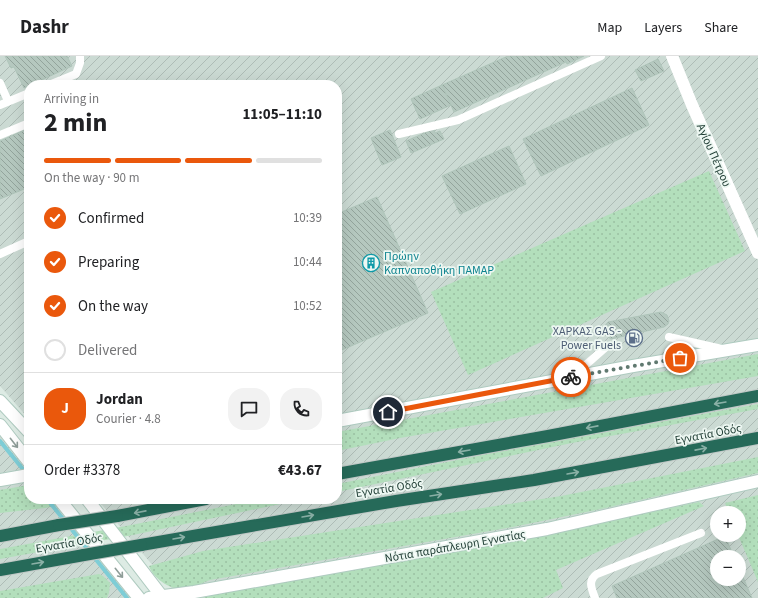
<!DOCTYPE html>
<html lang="en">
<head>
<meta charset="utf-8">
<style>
  :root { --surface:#fff; --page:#f2f2f2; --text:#202124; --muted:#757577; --line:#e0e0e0; --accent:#ea580c }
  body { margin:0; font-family:"Source Sans 3",sans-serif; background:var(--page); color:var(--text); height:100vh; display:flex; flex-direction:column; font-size:15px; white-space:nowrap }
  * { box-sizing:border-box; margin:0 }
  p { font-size:13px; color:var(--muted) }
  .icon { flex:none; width:22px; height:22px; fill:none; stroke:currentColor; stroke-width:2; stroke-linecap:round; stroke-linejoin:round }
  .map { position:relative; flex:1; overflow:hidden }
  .side { position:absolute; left:24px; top:24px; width:318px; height:424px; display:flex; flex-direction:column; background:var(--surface); border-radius:16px; box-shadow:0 4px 16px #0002 }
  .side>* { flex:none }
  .tools { position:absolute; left:710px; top:450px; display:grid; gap:8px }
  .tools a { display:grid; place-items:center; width:36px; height:36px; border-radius:50%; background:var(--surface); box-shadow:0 4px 16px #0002; font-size:20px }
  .pin { position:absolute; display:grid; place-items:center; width:34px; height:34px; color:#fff; margin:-17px; border:2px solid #fff; border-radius:50%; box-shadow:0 1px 4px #0007 }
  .courier { position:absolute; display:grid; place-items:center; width:40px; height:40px; margin:-20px; border:3px solid #ea580c; border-radius:50%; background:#fff; color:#222; box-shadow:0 1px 5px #0007 }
  .head em { font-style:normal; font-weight:700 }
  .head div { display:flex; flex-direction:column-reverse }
  .head { display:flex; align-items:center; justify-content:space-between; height:68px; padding:0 20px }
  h1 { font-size:26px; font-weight:700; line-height:30px }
  .bar { display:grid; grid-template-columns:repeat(4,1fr); gap:6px 4px; align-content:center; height:48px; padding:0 20px }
  .bar i { height:5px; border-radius:3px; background:var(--line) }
  .bar .selected { background:var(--accent) }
  .bar p { grid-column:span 4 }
  .line { display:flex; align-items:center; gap:10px; padding:0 20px; border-top:1px solid var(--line) }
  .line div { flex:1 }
  .round { display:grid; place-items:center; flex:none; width:42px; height:42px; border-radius:16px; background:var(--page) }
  ol { padding:0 20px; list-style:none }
  li { display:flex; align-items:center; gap:12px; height:44px }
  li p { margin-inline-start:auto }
  li .icon { padding:4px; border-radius:50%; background:var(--accent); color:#fff; stroke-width:4 }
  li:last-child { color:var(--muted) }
  li i { width:22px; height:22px; border:2px solid var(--line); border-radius:50% }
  header { display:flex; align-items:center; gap:24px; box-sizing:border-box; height:56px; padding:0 20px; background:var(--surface); border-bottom:1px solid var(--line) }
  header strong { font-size:19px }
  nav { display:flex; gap:22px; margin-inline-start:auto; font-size:14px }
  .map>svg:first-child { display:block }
  .industrial { fill:url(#industrial-furrows); fill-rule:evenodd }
  .grass { fill:url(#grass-dots) }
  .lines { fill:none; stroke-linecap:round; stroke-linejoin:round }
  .stream { stroke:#7ecdd6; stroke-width:4 }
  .building { fill:url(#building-back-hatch); stroke:#afc5ba }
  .secondary-casing { stroke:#afcbc0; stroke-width:14 }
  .highway-casing { stroke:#c0c8c6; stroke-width:14 }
  .lane { stroke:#fff; stroke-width:8 }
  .street { stroke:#fff; stroke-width:12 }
  .secondary { stroke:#fff; stroke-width:12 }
  .highway { stroke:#266a59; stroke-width:12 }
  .highway-bridge-casing { stroke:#c0c8c6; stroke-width:14; stroke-linecap:butt }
  .highway-bridge { stroke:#266a59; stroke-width:12 }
  .oneway { stroke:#8ab0a6 }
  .oneway2 { stroke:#8e9d98 }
  .done { stroke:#607970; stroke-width:4; stroke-dasharray:0 7.2 }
  .route { stroke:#ea580c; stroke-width:5 }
  .labels { text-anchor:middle; stroke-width:3.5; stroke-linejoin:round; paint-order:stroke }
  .street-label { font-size:12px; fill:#1d3b32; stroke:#edf7f2 }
  .culture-label { font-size:12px; fill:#0d838f; stroke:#edf7f2; text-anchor:start }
  .service-label { font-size:12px; fill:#4e5e75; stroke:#edf7f2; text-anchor:end }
</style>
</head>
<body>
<header>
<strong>Dashr</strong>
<nav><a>Map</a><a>Layers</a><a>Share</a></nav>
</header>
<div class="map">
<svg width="758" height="542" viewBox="0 0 758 542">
  <defs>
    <pattern id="industrial-furrows" width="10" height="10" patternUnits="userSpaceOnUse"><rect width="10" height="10" fill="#cbdad3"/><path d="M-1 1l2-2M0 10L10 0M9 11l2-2" fill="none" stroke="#aebcb6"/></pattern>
    <pattern id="grass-dots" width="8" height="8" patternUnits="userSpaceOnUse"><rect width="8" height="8" fill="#b3dfbc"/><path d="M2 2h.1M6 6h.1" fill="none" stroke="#9ac0a2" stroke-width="1.8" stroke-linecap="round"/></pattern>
    <pattern id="building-back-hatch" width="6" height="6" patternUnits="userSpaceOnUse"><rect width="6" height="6" fill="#b5c8bf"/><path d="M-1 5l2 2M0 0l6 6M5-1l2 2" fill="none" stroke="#93a49c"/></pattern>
  </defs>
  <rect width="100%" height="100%" fill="#ddebe4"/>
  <g class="industrial">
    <path d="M0 0H758V542H180L97 443H337V29H29V363L0 330ZM717 457H739V479H717ZM717 501H739V523H717Z"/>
    <path d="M0 376 29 415V443H50L131 542H0Z"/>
  </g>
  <g class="grass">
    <path d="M709 115 745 195 468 319 431 236Z"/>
    <path d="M758 298V320L400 382 337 395V376Z"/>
    <path d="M758 348V353L572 387 337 436V428L548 386Z"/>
    <path d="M758 401V417L601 453 513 471 210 524C202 527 192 532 183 533 170 534 153 522 149 510L203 495 561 440Z"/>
    <path d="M29 429V443H96L45 452 0 457V434Z"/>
    <path d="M758 439V526L738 479 739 457H729L725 447Z"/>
    <path d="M261 443H304L133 479 0 503V493L126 470Z"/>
    <path d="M699 446 704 450 556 514 563 532 543 542H202L222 537 321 520 498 488Z"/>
    <path d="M99 518 103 520 110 527 109 537 107 542H0V535Z"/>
  </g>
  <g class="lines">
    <g class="stream">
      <path d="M0 385 26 417"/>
      <path d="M47 443 127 542"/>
    </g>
  </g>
  <g class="building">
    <path d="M5 0H67L72 10 24 32 14 11 11 12Z"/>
    <path d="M508 0H564L566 6 454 56 442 29Z"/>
    <path d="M564 0H584L567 8Z"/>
    <path d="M658 3 664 15 641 25 635 14Z"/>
    <path d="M442 29 451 49 420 63 411 43Z"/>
    <path d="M632 32 649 69 541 120 523 83Z"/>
    <path d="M29 72V131L0 143V85Z"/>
    <path d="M434 73 435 77 440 75 444 83 411 97 406 85Z"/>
    <path d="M390 74 401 101 382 109 371 82Z"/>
    <path d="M509 90 526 128 460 158 442 120Z"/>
    <path d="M377 141 428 257 337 296V158Z"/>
    <path d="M661 256 667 259 669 265 668 268 664 271 611 283 605 279 603 272 608 266Z"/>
    <path d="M725 480 734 501H717V523H739V512L752 542H617L612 530Z"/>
  </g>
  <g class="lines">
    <g class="secondary-casing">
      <g id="secondary">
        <path d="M0 345 29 376"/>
        <path d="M337 365 633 310 758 289"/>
        <path d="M0 369 29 406"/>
        <path d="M0 424 29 419"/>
        <path d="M59 443 139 542"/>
        <path d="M87 443 163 542"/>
        <path d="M149 542 194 536 547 473 758 425"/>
      </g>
    </g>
    <g class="highway-casing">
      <g id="highway">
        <path d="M337 418 548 380 758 340"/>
        <path d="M117 460 206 443"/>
        <path d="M0 480 59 469"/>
        <path d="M141 489 396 445 534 424 758 382"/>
        <path d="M0 514 84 499"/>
      </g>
    </g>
    <g class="lane">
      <path d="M0 27 8 45"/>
      <path d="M49 29 76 18 80 7V0"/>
      <path d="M0 49 29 37"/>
      <path d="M399 78 458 64 601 0"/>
      <path d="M0 79 29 67"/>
      <path d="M0 198 29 185"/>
      <path d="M669 281 722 293"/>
      <path d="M572 321 606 291"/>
      <path d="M595 542C592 533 587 525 597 518L701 477"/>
    </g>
    <path class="street" d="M672 0 692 49 758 197"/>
    <use href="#secondary" class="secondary"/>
    <use href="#highway" class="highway"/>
    <g class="highway-bridge-casing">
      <g id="highway-bridge">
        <path d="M59 469 117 460"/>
        <path d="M84 499 141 489"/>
      </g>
    </g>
    <use href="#highway-bridge" class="highway-bridge"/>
  </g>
  <defs><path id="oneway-shaft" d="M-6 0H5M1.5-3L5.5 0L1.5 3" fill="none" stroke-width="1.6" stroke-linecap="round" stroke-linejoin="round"/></defs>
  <g class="oneway">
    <use href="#oneway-shaft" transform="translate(720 347) rotate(170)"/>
    <use href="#oneway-shaft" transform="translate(592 371) rotate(169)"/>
    <use href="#oneway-shaft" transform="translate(701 393) rotate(-11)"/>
    <use href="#oneway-shaft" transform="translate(464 395) rotate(170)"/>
    <use href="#oneway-shaft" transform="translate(573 417) rotate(-10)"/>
    <use href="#oneway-shaft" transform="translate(436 439) rotate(-9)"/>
    <use href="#oneway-shaft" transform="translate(140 456) rotate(169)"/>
    <use href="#oneway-shaft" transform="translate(308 460) rotate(-10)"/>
    <use href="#oneway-shaft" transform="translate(179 482) rotate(-10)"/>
    <use href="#oneway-shaft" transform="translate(38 507) rotate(-10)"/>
  </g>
  <g class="oneway2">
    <use href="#oneway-shaft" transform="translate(14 387) rotate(52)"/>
    <use href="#oneway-shaft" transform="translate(119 517) rotate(51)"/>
  </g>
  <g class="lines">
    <path class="done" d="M571 321 680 302"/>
    <path class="route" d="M388 356 571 321"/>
  </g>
  <defs>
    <g id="building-ring" transform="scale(0.9)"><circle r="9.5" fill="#edf7f2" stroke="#0f9aa8" stroke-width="1.5"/><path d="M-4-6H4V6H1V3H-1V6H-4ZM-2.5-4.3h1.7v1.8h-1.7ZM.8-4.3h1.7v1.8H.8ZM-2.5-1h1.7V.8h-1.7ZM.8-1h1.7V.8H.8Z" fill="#0f9aa8"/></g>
    <g id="fuel-ring" transform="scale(0.9)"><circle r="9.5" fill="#edf7f2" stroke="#5c6f8a" stroke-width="1.5"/><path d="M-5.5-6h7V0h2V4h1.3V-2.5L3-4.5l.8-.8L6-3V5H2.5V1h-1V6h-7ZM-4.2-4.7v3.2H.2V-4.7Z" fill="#5c6f8a"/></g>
  </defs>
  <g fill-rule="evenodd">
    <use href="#building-ring" x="371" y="207"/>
    <use href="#fuel-ring" x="634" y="282"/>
  </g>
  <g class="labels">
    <g class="street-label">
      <text transform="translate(714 99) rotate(66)" y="4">Αγίου Πέτρου</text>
      <text transform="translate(708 378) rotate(-11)" y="4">Εγνατία Οδός</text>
      <text transform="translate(389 432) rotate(-9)" y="4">Εγνατία Οδός</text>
      <text transform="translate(69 487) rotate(-10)" y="4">Εγνατία Οδός</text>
      <text transform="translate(455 490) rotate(-10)" y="4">Νότια παράπλευρη Εγνατίας</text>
    </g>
    <g class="culture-label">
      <text x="384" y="204">Πρώην<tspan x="384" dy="14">Καπναποθήκη ΠΑΜΑΡ</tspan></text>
    </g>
    <g class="service-label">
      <text x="621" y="279">ΧΑΡΚΑΣ GAS -<tspan x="621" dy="14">Power Fuels</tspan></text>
    </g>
  </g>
</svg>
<div class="tools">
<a>+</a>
<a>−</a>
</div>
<div class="pin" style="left:680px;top:302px;background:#ea580c"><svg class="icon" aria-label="bag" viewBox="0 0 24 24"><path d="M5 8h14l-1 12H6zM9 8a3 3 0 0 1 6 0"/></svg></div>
<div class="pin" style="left:388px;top:356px;background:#1f2937"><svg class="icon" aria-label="home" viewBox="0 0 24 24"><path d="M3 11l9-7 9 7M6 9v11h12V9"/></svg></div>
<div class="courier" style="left:571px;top:321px"><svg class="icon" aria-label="bike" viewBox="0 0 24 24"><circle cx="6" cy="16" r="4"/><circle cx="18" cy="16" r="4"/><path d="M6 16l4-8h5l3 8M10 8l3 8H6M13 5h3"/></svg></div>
<section class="side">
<div class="head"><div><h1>2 min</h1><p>Arriving in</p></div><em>11:05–11:10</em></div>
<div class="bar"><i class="selected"></i><i class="selected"></i><i class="selected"></i><i></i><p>On the way · 90 m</p></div>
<ol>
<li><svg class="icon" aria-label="check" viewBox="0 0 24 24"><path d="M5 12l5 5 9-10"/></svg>Confirmed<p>10:39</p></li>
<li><svg class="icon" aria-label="check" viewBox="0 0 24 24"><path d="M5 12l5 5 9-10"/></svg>Preparing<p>10:44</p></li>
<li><svg class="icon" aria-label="check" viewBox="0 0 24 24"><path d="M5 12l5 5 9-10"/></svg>On the way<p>10:52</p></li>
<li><i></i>Delivered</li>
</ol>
<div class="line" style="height:72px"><b class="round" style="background:var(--accent);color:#fff">J</b><div><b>Jordan</b><p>Courier · 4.8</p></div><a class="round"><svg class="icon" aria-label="chat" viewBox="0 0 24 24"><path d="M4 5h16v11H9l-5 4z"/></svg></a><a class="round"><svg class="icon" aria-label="phone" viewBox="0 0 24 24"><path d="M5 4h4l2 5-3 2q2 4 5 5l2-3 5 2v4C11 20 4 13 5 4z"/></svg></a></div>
<div class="line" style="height:52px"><div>Order #3378</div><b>€43.67</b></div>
</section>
</div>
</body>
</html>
